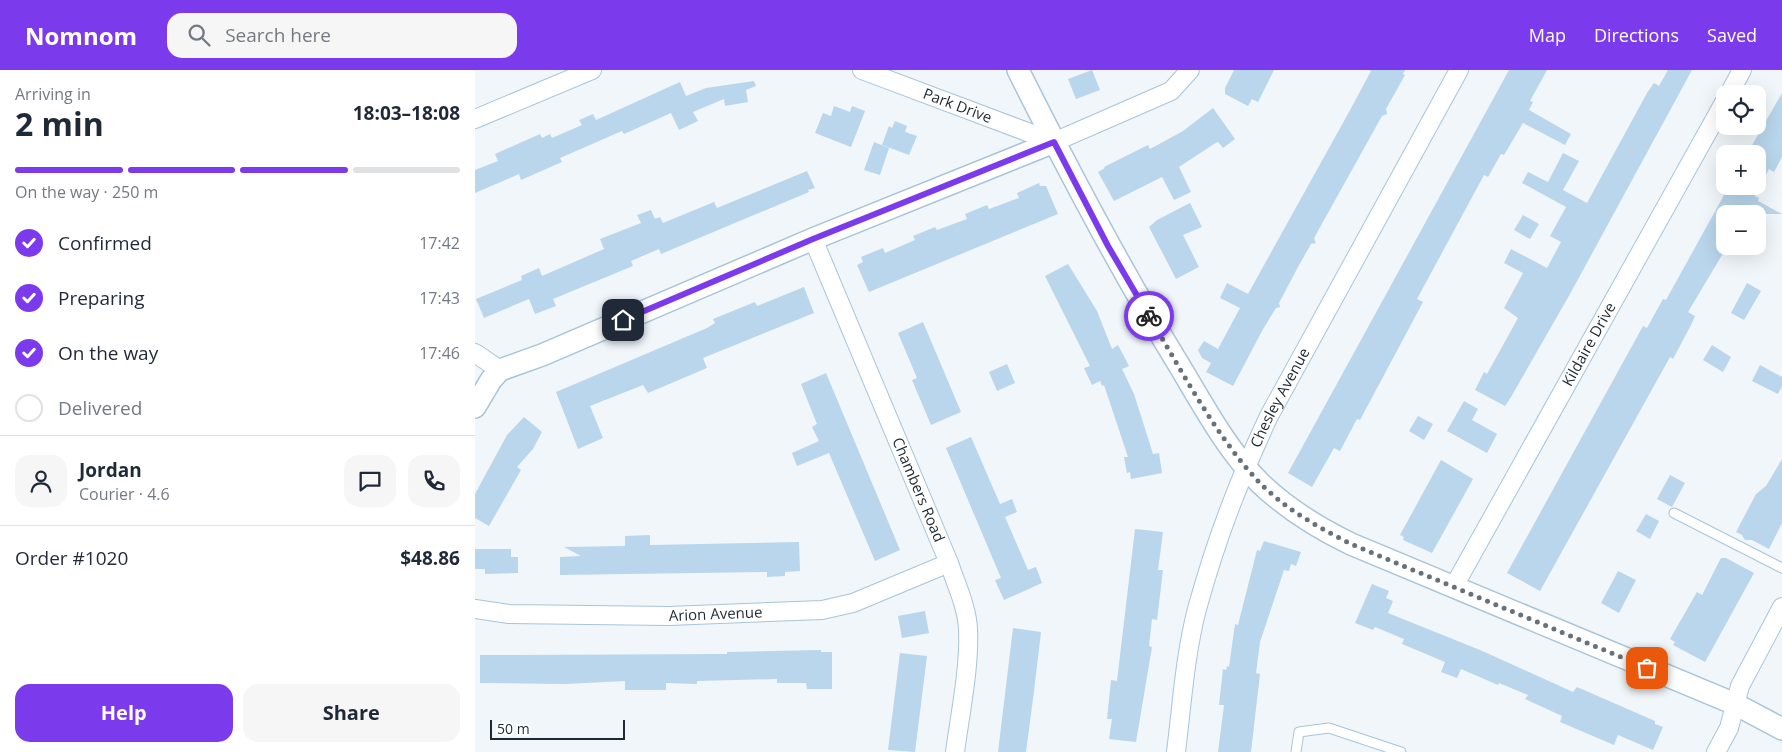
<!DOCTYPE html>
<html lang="en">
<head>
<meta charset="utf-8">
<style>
  :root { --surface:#fff; --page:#f6f6f7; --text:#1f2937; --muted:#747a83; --line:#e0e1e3; --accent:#7c3aed }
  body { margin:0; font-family:"Open Sans",sans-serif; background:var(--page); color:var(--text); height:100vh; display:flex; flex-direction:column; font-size:19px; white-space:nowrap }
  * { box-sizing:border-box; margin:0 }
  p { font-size:16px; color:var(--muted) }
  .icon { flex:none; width:28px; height:28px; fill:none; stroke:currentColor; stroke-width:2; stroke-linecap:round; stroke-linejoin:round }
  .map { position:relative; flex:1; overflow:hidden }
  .panel { display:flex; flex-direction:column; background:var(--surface); width:475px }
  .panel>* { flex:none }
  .tools { position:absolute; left:1241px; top:15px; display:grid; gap:10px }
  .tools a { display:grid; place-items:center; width:50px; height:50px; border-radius:10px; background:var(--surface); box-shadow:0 5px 20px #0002; font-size:25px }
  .scale { position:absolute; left:15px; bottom:12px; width:135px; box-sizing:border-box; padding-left:5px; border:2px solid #1e2931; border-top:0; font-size:14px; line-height:18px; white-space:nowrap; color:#1e2931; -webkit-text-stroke:4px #fff; paint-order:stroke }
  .pin { position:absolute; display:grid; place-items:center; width:42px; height:42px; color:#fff; margin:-21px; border-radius:10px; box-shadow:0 2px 8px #0006 }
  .courier { position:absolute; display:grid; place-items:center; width:50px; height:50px; margin:-25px; border:4px solid #7c3aed; border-radius:50%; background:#fff; color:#222; box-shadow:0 1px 6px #0007 }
  .overview em { font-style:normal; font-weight:700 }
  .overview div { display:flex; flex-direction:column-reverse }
  .overview { display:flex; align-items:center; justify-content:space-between; height:85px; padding:0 15px }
  h1 { font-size:32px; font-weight:700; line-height:38px }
  .bar { display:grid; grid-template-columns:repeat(4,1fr); gap:8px 5px; align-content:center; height:60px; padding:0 15px }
  .bar i { height:6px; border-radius:4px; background:var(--line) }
  .bar .active { background:var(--accent) }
  .bar p { grid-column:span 4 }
  .line { display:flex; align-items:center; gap:12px; padding:0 15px; border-top:1px solid var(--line) }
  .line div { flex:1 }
  .round { display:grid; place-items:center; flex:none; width:52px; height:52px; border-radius:15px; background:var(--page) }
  ol { padding:0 15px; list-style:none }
  li { display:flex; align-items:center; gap:15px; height:55px }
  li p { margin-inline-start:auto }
  li .icon { padding:5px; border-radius:50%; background:var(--accent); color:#fff; stroke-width:4 }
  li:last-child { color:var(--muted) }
  li i { width:28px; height:28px; border:2px solid var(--line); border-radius:50% }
  .action { display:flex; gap:10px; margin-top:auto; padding:10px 15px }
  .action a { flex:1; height:58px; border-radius:15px; background:var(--accent); color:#fff; font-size:20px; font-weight:700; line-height:58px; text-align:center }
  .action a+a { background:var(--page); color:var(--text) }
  header { display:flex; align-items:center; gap:30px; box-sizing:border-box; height:70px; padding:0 25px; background:var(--accent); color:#fff }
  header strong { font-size:24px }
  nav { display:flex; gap:28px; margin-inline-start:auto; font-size:18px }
  .search { width:350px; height:45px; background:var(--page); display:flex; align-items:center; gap:12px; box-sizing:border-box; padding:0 18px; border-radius:15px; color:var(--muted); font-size:19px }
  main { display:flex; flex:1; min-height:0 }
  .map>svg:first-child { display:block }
  .building { fill:#b9d6ec }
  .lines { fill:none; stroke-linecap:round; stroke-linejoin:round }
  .service-casing { stroke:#a8c4da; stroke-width:11 }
  .minor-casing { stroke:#a8c4da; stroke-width:20 }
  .tertiary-casing { stroke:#a8c4da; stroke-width:24 }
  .service { stroke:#fff; stroke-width:9 }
  .minor { stroke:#fff; stroke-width:18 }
  .tertiary { stroke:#fff; stroke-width:21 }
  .done { stroke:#687177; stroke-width:5; stroke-dasharray:0 9 }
  .route { stroke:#7c3aed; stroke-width:6 }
  .labels { text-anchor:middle; stroke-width:4; stroke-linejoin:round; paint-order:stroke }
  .street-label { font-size:15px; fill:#1e2931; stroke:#fff }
</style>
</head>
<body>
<header>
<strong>Nomnom</strong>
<div class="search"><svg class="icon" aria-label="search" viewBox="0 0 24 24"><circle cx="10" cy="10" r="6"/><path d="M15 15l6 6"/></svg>Search here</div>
<nav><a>Map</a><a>Directions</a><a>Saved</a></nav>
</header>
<main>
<section class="panel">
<div class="overview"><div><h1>2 min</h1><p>Arriving in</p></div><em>18:03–18:08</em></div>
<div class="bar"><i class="active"></i><i class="active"></i><i class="active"></i><i></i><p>On the way · 250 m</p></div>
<ol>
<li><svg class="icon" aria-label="check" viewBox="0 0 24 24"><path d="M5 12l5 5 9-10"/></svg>Confirmed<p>17:42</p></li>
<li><svg class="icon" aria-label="check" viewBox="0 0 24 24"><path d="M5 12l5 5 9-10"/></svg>Preparing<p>17:43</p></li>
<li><svg class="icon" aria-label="check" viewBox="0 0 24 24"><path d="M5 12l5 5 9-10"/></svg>On the way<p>17:46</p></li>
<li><i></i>Delivered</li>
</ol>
<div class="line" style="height:90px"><a class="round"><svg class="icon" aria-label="person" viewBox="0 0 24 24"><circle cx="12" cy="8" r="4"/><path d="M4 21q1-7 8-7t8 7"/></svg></a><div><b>Jordan</b><p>Courier · 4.6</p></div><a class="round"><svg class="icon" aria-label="chat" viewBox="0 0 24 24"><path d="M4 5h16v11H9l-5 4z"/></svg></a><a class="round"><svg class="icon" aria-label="phone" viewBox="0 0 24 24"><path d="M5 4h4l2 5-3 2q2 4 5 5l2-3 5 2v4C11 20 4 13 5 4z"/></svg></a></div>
<div class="line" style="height:65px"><div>Order #1020</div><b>$48.86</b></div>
<div class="action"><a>Help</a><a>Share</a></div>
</section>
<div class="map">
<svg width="1307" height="682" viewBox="0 0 1307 682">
  <rect width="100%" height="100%" fill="#f0f6fa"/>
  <g class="building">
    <path d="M617 0 625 20 601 29 593 9Z"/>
    <path d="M759 0H799L783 32 777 29 773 36 750 24V18Z"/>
    <path d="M894 0H930L928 4 930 5 911 39 912 44 907 46 839 168 841 173 836 174 823 197 804 233 805 237 801 238 787 261 758 316 731 302 736 293 727 288 723 280 729 271 743 279 765 238 745 228 752 213 773 224 874 42 896 1Z"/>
    <path d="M1034 0H1072L1055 31 1058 32 1054 40 1096 64 1090 75 1048 53 1029 85 1026 84 1013 107 1009 105 942 229 948 232 885 350 882 349 865 381 859 378 837 417 813 403Z"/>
    <path d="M1193 0H1217L1095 224 1036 327 1030 336 1000 320 1009 302 1012 304 1043 248 1029 238 1048 203 1029 193 1036 179 1072 198 1086 172 1075 166 1091 137 1047 113 1053 102 1073 112 1088 83 1104 91 1088 120 1112 133 1172 23 1179 13 1184 16Z"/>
    <path d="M279 11 281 16 271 20 273 32 250 36 249 29 218 42 223 51 204 60 196 43 149 64 147 61 85 88 87 92 46 110 44 104 0 123V100L23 91 20 84 65 64 67 68 75 64 77 68 107 55 104 50 118 44 121 50 205 12 211 26 231 18Z"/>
    <path d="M1307 23V87L1299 102 1294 99 1280 126 1284 128 1283 131 1307 144H1250V180L1213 242 1220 246 1217 253 1198 289 1195 287 1065 521 1032 503 1168 256 1172 258 1188 229 1191 230 1254 116H1282V84H1272Z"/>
    <path d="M359 36 375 42 377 36 390 41 376 77 340 63 348 43 356 46Z"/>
    <path d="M738 38 760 69 748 78 743 72 739 74 704 97 716 122 699 130 687 107 639 131 623 102 630 98 629 97 673 75 675 79 708 61Z"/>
    <path d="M420 51 432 56 430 62 442 66 434 85 407 75 414 56 417 58Z"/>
    <path d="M399 72 414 78 405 105 389 100Z"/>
    <path d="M332 101 340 118 333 120 334 122 186 184 184 179 156 191 158 196 78 229 81 236 60 244 54 229 9 248 1 229 47 210 46 206 64 198 67 206 129 179 125 169 166 153 162 145 176 140 180 149 185 147 188 153 239 132 242 138Z"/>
    <path d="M564 113 565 116H571L583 144 394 222 393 220 382 195 388 192 386 187 408 178 410 183 440 170 438 166 460 157 462 160 492 149 490 144 512 135 514 139 544 128 542 123Z"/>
    <path d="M715 133 727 157 708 165 724 197 701 209 674 157 682 150Z"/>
    <path d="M1048 145 1064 154 1055 169 1039 160Z"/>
    <path d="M593 194 622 241 637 279 643 275 654 296 647 299 659 324 678 384 684 383 687 403 656 409 655 402 652 403 649 387H653L629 315 627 316 625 311 617 315 609 298 615 296 570 206Z"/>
    <path d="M1272 213 1286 221 1269 250 1256 243Z"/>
    <path d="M329 217 339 243 228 288 232 298 173 323 168 315 115 336 128 368 103 379 81 322 232 258 240 253 238 249 280 232 282 236Z"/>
    <path d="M448 252 486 342 456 355 437 310 442 308 423 263Z"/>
    <path d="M1237 275 1256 287 1248 302 1228 290Z"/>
    <path d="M532 294 540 313 522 321 514 302Z"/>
    <path d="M1285 295 1307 307V316L1303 324 1277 311Z"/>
    <path d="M351 303 425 480 400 491 354 383 322 396 317 383 344 371 337 357 342 354 326 314Z"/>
    <path d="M989 331 1003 339 997 350 1022 364 1012 383 972 361Z"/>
    <path d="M943 346 958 354 949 370 934 361Z"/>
    <path d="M49 347 67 362 58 379 42 397 46 400 14 456 0 448V424L32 365Z"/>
    <path d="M496 367 525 434 537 429 542 442 530 447 553 500 561 497 567 513 529 530 520 510 526 508 471 378Z"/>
    <path d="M1307 389V453L1294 479 1277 470H1270L1267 465 1261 462 1281 424 1291 416Z"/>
    <path d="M966 390 998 409 957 483 928 470 929 467 925 465Z"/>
    <path d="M1195 405 1210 413 1197 437 1182 429Z"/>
    <path d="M1171 444 1184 451 1175 469 1161 461Z"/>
    <path d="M660 459 688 462 683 500H688L682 550 677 549 674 576 677 577 661 672 634 669 637 649H632L636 610 642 611Z"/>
    <path d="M175 465V475L324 472 325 501 310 502V506L292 507V502L85 505V487L106 486 89 477 150 476V466Z"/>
    <path d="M789 471 826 482 821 496 816 494 814 501 809 500 785 572 781 603 785 604 776 682H743L749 635H744L748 599 751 600 752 596 754 597 760 554 763 555 782 480 785 481Z"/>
    <path d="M0 479H36V487H43V503L10 504V499H0Z"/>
    <path d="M1246 488H1251L1279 503 1230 592 1198 575 1200 572 1195 569 1222 522 1227 525Z"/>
    <path d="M1143 501 1161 510 1144 543 1126 533Z"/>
    <path d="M897 514 914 521 911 528 918 531 913 543 1005 580 1098 622 1102 617 1180 651V654L1188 657 1178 680 1143 665 1139 675 1085 652 1087 646 1050 629 1053 625 1024 613 1023 615 986 599 982 608 966 602 970 592 927 574 929 569 900 557 898 560 880 553Z"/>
    <path d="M450 541 454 563 427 568 423 546Z"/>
    <path d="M538 558 566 562 559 621 551 682H523Z"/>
    <path d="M346 580V582H357V619H332L331 613H302V609L222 611V614L191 613V620H150V611L89 614 5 613V585L252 584V582Z"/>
    <path d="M425 583 452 586 440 682 413 680Z"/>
  </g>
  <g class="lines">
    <g class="service-casing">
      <g id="service">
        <path d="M1199 443 1307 498"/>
        <path d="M821 682 824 662 854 658 926 682"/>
      </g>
    </g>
    <g class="minor-casing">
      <g id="minor">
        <path id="s1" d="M387 0 579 72 696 21 715 0"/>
        <path d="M1254 24 1267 0"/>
        <path d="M0 49 117 0"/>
        <path id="s2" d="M338 169 474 493C481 514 492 537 493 559 495 595 485 645 480 682"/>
        <path d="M0 283 25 300"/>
        <path id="s3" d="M978 518 1250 31"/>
        <path id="s4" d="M0 539 34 544 194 546 347 540 378 533 474 493"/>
        <path id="s5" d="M701 682C707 634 710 585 722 539 740 473 765 407 794 346L984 0"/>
        <path d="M1241 682 1254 658 1265 616 1307 537"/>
      </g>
    </g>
    <g class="tertiary-casing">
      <g id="tertiary">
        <path d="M543 0C593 100 645 199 704 295 728 335 752 380 785 413 812 439 843 458 876 474L1260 634 1307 659"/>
        <path d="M0 337 16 310 25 300 67 285 338 169 579 72"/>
      </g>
    </g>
    <use href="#service" class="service"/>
    <use href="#minor" class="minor"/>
    <use href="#tertiary" class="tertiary"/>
  </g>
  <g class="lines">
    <path class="done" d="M674 246C705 298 742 368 784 412 810 439 843 457 876 474L1172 598"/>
    <path class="route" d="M148 250 338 169 579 72 633 176 674 246"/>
  </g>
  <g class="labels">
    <g class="street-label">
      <text dy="5" stroke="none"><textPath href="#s1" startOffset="102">Park Drive</textPath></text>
      <text dy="5" stroke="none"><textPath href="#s3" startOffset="279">Kildaire Drive</textPath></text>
      <text dy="5" stroke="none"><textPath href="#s5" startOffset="372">Chesley Avenue</textPath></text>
      <text dy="5" stroke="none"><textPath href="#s2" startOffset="272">Chambers Road</textPath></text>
      <text dy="5" stroke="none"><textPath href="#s4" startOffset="241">Arion Avenue</textPath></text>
    </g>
  </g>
</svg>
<div class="tools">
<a><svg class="icon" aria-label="locate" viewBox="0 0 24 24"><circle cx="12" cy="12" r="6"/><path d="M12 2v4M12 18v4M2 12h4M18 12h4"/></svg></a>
<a>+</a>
<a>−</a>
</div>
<div class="scale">50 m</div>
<div class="pin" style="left:1172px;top:598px;background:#ea580c"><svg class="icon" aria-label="bag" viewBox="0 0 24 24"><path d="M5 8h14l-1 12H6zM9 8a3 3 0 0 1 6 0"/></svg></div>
<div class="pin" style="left:148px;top:250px;background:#1f2937"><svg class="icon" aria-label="home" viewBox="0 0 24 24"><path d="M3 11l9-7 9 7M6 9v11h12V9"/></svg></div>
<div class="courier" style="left:674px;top:246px"><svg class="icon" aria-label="bike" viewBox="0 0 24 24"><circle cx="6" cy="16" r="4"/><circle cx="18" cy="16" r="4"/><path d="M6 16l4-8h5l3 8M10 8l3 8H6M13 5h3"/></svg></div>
</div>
</main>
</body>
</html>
